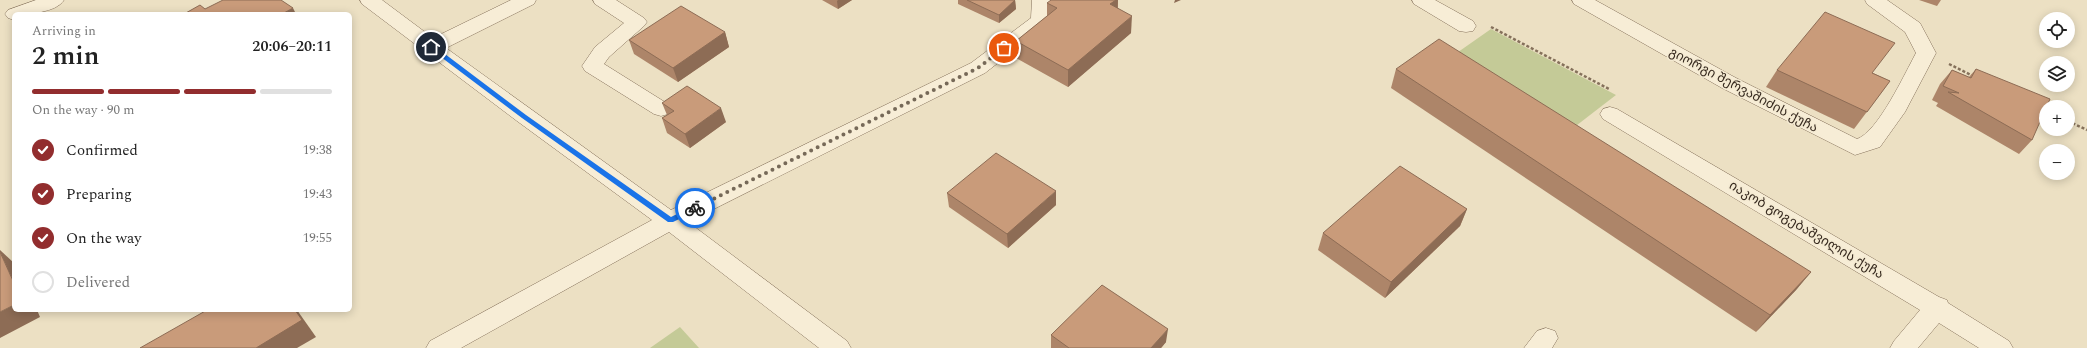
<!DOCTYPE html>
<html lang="en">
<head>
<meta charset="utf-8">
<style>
  :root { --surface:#fff; --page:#f2f2f2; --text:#222; --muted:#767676; --line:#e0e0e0; --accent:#922d2e }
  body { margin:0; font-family:Spectral,"Noto Sans Georgian",serif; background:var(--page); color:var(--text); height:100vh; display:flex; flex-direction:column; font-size:15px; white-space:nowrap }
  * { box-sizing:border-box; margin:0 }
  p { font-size:13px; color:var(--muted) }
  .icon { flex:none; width:22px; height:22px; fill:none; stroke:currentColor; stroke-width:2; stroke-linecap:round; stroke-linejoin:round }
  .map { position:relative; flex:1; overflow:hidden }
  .drawer { position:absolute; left:12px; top:12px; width:340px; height:300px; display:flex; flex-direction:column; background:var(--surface); border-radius:6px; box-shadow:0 2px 10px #0003 }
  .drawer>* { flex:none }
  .controls { position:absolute; left:2039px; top:12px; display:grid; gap:8px }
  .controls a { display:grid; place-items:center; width:36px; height:36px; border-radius:50%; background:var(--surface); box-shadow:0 2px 10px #0003; font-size:20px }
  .pin { position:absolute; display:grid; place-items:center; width:34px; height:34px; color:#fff; margin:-17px; border:2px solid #fff; border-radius:50%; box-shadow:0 1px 4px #0007 }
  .courier { position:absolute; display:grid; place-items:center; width:40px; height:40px; margin:-20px; border:3px solid #1a73e8; border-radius:50%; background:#fff; color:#222; box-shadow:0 1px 5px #0007 }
  .summary em { font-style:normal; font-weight:600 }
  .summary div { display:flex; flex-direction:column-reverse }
  .summary { display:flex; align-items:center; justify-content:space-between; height:68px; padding:0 20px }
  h1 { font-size:26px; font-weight:600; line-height:30px }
  .bar { display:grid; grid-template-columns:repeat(4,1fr); gap:6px 4px; align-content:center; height:48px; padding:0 20px }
  .bar i { height:5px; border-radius:3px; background:var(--line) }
  .bar .current { background:var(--accent) }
  .bar p { grid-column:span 4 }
  ol { padding:0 20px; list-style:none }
  li { display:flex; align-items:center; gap:12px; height:44px }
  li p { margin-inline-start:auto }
  li .icon { padding:4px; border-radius:50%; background:var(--accent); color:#fff; stroke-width:4 }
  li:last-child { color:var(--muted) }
  li i { width:22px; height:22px; border:2px solid var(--line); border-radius:50% }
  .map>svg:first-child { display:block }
  .green { fill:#c4ca97 }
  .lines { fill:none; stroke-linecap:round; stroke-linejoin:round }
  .minor-casing { stroke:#85715b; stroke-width:1 }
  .path { stroke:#85715b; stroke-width:2.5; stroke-dasharray:3 2; stroke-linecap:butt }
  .minor { fill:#f7edd6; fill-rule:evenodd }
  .wall { fill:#ad8569 }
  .shaded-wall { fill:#8d6c55 }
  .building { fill:#c99b7a; stroke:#8d6c55 }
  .route { fill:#1a73e8 }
  .done { stroke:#766958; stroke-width:4; stroke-dasharray:0 7.2 }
  .labels { text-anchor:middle; stroke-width:3; stroke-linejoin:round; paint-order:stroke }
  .street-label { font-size:13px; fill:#36291e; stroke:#f4ead2 }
</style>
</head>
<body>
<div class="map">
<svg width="2087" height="348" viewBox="0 0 2087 348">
  <rect width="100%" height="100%" fill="#ece0c3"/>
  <g class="green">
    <path d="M1491 29 1616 95 1568 132 1451 57Z"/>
    <path d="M680 327 699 348H650Z"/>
  </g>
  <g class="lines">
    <g class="minor-casing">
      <g id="minor">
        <path d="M36 0H64C56 13 28 14 14 14V20L8 18 5 14 8 10Z"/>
        <path d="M360 0H382L433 38 511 0H536L534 4 446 48 671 210 971 63 1031 18 1032 0H1050L1051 20 1048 24 985 73 688 222 847 341 851 348H819L669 232 461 348H426L430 341 652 220 517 121 362 4Z"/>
        <path d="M593 0H616L644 18 647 22 644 26 609 57 604 64 668 104 671 109 668 114 661 116 654 114 585 71 582 66 595 47 624 23 595 4Z"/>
        <path d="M1412 0H1435L1473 21 1476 26 1473 31 1466 32 1459 31 1414 4Z"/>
        <path d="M1572 0H1595L1736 78 1857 139C1878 132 1905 73 1916 53L1905 32 1867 4 1865 0H1887L1920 23 1936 53 1905 112 1880 147 1855 155 1722 88 1574 4Z"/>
        <path d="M1610 107 1617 109 1939 297 1947 300 1948 303 2009 341 2013 348H1979L1939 323 1918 348H1890L1894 341 1920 310 1603 119 1600 114 1603 109Z"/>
        <path d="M1546 328 1555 331 1558 338 1552 348H1524L1537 331Z"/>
      </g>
    </g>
    <g class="path">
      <path d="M1491 27 1609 89"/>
      <path d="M1949 64 1973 76"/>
      <path d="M2068 121 2087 130"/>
    </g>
    <use href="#minor" class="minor"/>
  </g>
  <g class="wall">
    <path d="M822 0H852L838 9Z"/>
    <path d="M958 0H1015L1016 9 999 23 958 4Z"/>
    <path d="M1118 0V8L1131 33 1068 87 1016 58V41L1047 16V3Z"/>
    <path d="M1919 0H1941L1937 6Z"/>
    <path d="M725 32 729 47 678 82 634 54 629 40Z"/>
    <path d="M1396 69 1811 272 1796 290 1756 332 1391 88Z"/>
    <path d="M1976 69 2032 140 2019 154 1936 106 1938 103 1932 100 1940 84 1952 70 1969 77Z"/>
    <path d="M1777 70 1873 73 1890 81 1854 129 1766 87Z"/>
    <path d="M662 103 726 122 690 148 667 133 662 118 667 115Z"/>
    <path d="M947 193 1056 205 1008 248 949 207Z"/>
    <path d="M1467 209 1460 226 1385 298 1318 250 1323 233Z"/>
    <path d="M1051 335 1166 342 1161 348H1051Z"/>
  </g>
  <g class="shaded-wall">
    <path d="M838 0H852L838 9 837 1Z"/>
    <path d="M1015 0 1016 9 999 23V15Z"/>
    <path d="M1116 0H1118L1117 15 1110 4Z"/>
    <path d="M1175 0H1181L1174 3Z"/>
    <path d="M293 8 296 14H282Z"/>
    <path d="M1132 16 1131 33 1068 87V70Z"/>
    <path d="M725 32 729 47 678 82 673 68Z"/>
    <path d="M721 108 726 122 690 148 685 134Z"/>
    <path d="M1056 191V205L1008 248 1007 234Z"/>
    <path d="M1467 209 1460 226 1385 298 1391 282Z"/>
    <path d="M0 250 14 263V283L0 252Z"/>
    <path d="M1811 272 1796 290 1756 332 1770 315Z"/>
    <path d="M14 305V310H37L40 317 0 338V312Z"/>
    <path d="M295 310H297L316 337 297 348H256Z"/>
    <path d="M1168 329 1166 342 1161 348H1151Z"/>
  </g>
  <g class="building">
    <path d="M223 0H281L293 8 282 14H184L200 5 205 9Z"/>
    <path d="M967 0H1015L999 15Z"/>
    <path d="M1051 0H1116L1110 4 1132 16 1068 70 1016 41 1057 8 1047 3Z"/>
    <path d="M681 6 725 32 673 68 629 40Z"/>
    <path d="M1825 12 1895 43 1872 73 1890 81 1867 112 1777 70Z"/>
    <path d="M1439 39 1811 272 1770 315 1396 69Z"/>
    <path d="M1976 69 2050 99 2032 140 1948 92 1959 93 1943 86 1952 70 1971 78Z"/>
    <path d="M687 86 721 108 685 134 662 118 674 111 662 103Z"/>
    <path d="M996 153 1056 191 1007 234 947 193Z"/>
    <path d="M1400 166 1467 209 1391 282 1323 233Z"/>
    <path d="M0 252 14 283V305L0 312Z"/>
    <path d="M1102 285 1168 329 1151 348H1069L1051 335Z"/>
    <path d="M207 310H295L302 320 256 348H140Z"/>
  </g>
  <path class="route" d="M429 45H433L526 115 671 217 695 205 699 208 698 210 673 222H668L522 118 429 48Z"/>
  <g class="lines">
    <path class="done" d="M695 208 978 68 1004 48"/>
  </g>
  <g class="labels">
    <g class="street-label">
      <text transform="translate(1744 89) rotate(28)" y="5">გიორგი შერვაშიძის ქუჩა</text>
      <text transform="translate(1807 229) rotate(31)" y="5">იაკობ გოგებაშვილის ქუჩა</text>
    </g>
  </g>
</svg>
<div class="controls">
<a><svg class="icon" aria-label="locate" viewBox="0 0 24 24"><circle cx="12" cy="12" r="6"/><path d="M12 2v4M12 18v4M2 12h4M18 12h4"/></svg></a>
<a><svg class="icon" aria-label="layers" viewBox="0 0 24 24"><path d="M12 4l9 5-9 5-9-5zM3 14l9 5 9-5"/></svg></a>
<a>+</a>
<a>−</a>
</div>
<div class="pin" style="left:1004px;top:48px;background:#ea580c"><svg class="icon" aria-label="bag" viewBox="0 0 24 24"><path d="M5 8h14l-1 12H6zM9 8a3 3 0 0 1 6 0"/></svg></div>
<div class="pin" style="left:431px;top:47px;background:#1f2937"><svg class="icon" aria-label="home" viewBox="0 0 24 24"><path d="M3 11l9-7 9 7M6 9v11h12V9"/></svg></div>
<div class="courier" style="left:695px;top:208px"><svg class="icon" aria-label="bike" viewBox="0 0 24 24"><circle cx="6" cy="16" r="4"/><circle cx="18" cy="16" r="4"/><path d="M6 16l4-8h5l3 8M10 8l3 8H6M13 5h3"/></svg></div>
<section class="drawer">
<div class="summary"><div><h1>2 min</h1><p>Arriving in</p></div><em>20:06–20:11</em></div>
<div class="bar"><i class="current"></i><i class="current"></i><i class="current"></i><i></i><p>On the way · 90 m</p></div>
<ol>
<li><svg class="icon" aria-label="check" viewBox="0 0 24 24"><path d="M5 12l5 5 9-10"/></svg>Confirmed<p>19:38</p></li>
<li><svg class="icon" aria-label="check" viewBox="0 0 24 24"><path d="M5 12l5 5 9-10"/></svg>Preparing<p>19:43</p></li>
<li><svg class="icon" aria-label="check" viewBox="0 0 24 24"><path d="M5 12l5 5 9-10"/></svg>On the way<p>19:55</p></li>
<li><i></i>Delivered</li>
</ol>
</section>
</div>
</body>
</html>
